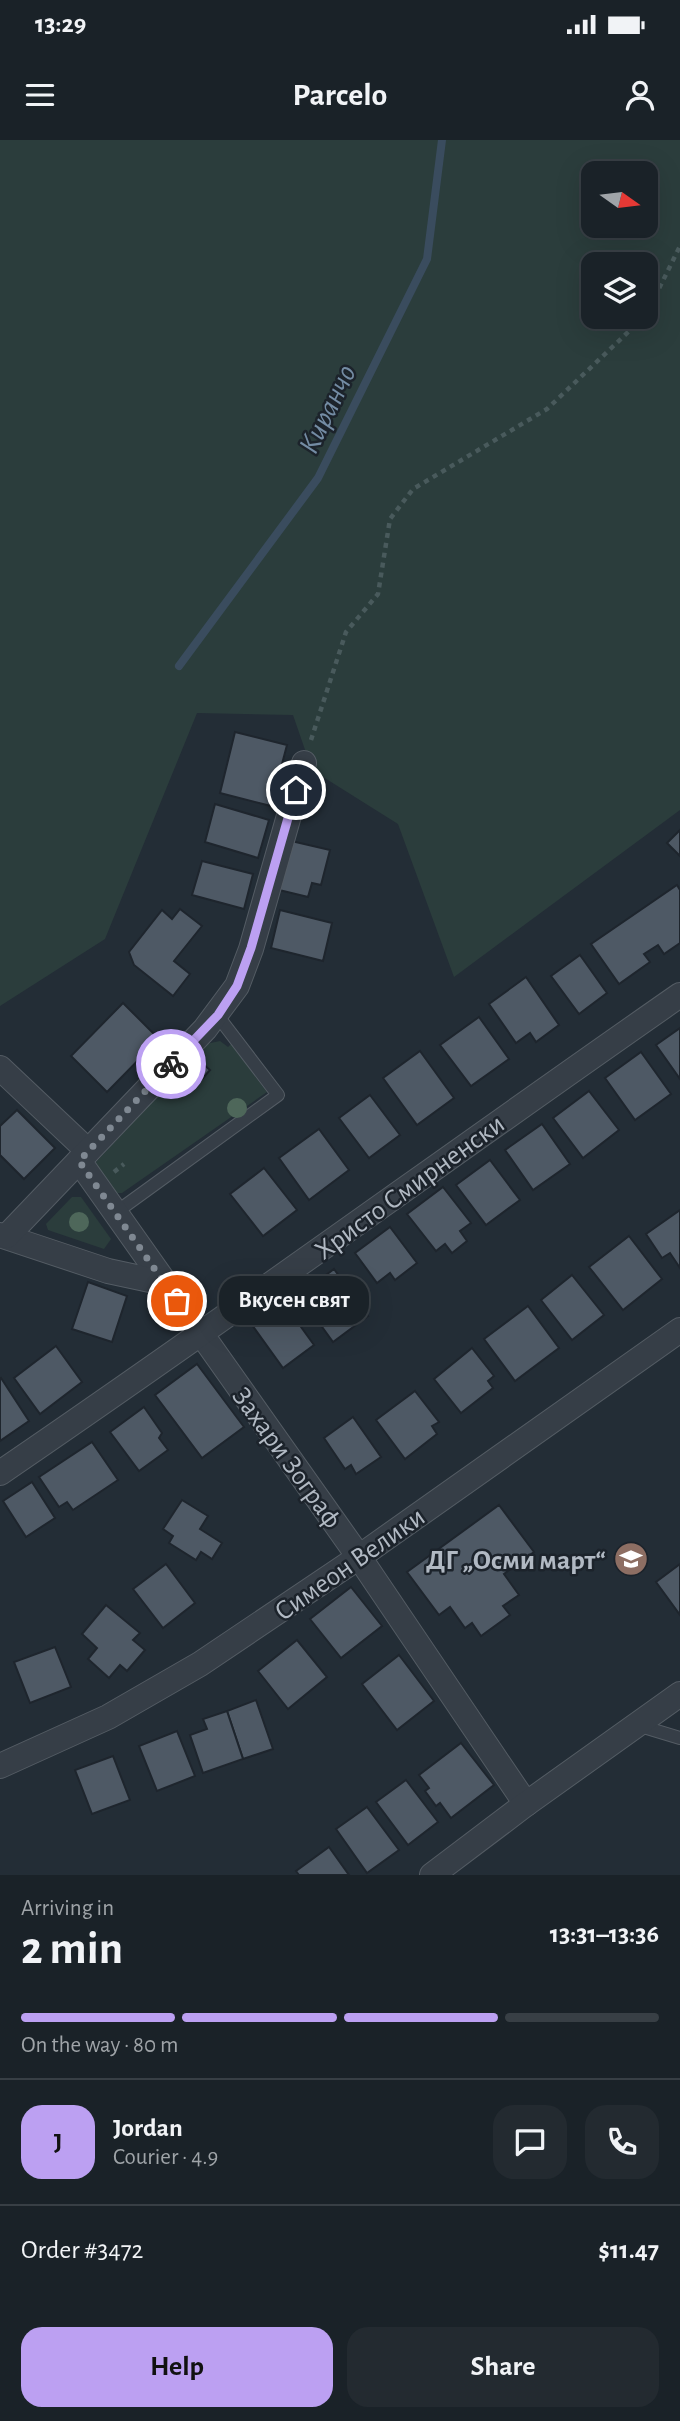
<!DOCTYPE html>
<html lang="en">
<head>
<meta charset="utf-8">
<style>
  :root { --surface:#1a2228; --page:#232a30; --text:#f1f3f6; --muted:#9fa4a8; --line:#383f45; --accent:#bca0f2 }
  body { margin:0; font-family:"Alegreya Sans",sans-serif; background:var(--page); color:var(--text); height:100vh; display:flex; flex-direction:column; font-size:26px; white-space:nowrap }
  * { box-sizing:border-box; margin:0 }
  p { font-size:23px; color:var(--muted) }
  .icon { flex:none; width:38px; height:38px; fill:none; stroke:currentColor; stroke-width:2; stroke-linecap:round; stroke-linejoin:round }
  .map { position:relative; height:1735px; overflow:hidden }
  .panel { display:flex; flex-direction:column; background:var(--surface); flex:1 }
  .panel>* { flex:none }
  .needle { width:46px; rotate:104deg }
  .tools { position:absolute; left:581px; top:21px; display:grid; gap:14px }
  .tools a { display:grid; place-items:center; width:77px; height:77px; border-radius:14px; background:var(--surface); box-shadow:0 7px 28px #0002,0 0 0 2px var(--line); font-size:35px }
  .pin { position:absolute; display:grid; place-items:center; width:60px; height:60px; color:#fff; margin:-30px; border:4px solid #fff; border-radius:50%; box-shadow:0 2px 7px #0007 }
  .courier { position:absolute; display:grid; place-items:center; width:70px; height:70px; margin:-35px; border:5px solid #bca0f2; border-radius:50%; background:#fff; color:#222; box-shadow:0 2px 9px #0007 }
  .bubble { position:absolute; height:49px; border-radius:21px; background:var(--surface); box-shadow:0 7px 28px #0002,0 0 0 2px var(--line); font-size:23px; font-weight:600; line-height:49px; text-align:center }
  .head em { font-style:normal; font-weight:600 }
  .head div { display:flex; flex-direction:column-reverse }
  .head { display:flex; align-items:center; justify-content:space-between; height:119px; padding:0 21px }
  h1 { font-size:46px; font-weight:600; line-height:52px }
  .bar { display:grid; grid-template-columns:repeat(4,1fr); gap:10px 7px; align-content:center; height:84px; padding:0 21px }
  .bar i { height:9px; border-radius:5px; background:var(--line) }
  .bar .active { background:var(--accent) }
  .bar p { grid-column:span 4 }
  .line { display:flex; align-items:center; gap:18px; padding:0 21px; border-top:2px solid var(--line) }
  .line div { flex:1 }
  .round { display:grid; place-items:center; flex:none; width:74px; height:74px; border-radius:21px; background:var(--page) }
  .action { display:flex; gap:14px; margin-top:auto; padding:14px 21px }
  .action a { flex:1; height:80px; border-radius:21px; background:var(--accent); color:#111; font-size:28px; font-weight:600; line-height:80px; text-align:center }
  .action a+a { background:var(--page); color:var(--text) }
  .status { display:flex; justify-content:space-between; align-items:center; height:49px; padding:0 35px; background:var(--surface); direction:ltr }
  .status svg { height:19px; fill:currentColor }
  header { display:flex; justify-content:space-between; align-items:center; height:91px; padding:0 21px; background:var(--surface); font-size:32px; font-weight:600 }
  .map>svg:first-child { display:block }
  .green { fill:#2b3d3c; fill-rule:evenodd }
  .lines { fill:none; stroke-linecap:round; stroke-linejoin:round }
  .stream { stroke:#3a4c5e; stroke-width:8 }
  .building { fill:#4e5965; stroke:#1e252d; stroke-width:2 }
  .service-casing { stroke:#545c64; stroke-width:14 }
  .minor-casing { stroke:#545c64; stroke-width:26 }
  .path { stroke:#495a5c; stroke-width:4.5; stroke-dasharray:5 5; stroke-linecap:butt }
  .service { stroke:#363e47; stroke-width:12 }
  .minor { stroke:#363e47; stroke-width:24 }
  .tree { fill:#4e675a }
  .done { stroke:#7f8892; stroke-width:7; stroke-dasharray:0 12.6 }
  .route { stroke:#bca0f2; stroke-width:9 }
  .labels { text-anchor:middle; stroke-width:5; stroke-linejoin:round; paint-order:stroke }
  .street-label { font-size:28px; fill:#b1b9c3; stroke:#1c232b }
  .poi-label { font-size:28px; font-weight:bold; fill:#b1b9c3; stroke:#1c232b; text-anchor:end }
  .water-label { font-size:30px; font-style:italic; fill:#748ca4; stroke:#1c232b }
</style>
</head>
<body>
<div class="status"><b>13:29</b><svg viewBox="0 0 49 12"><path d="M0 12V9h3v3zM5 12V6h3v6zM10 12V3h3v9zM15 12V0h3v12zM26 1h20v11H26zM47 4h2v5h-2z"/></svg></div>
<header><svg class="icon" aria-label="menu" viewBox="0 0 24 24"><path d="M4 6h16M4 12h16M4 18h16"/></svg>Parcelo<svg class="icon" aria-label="person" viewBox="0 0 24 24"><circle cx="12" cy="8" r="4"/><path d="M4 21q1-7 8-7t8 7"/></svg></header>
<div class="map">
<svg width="680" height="1735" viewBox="0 0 680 1735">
  <rect width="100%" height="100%" fill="#232d36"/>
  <g class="green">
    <path d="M0 0H680V670L454 837 398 684 312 630 293 575 197 573 105 799 0 866ZM593 33H646V86H593ZM593 124H646V177H593Z"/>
    <path d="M220 901 228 907 231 904 267 952 122 1053H116L96 1027V1022L206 904Z"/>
    <path d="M72 1057H81L111 1099 104 1109 48 1090 46 1084Z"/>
  </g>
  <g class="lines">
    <path class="stream" d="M179 526 318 338 427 119 442 0"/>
  </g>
  <g class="building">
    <path d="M235 592 287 605 271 666 220 653Z"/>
    <path d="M215 664 269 680 258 718 205 702Z"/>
    <path d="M680 690V716L667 703Z"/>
    <path d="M287 700 330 710 321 745 312 743 308 757 275 749Z"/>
    <path d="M202 721 253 734 244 769 192 755Z"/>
    <path d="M677 745 680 750V803L664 814 658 805 644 814 650 822 619 844 591 804Z"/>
    <path d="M180 769 202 786 174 821 190 834 173 856 134 825 129 812 162 770 172 779Z"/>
    <path d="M280 770 332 783 323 821 271 808Z"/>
    <path d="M580 815 607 853 579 874 551 836Z"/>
    <path d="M526 837 559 885 536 902 530 893 516 903 489 864Z"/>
    <path d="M123 863 159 899 107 952 71 916Z"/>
    <path d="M479 877 509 919 471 946 440 905Z"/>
    <path d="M680 888V939L656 905Z"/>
    <path d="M420 911 454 958 417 985 383 938Z"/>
    <path d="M641 912 671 954 635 980 605 938Z"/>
    <path d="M202 923 210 930 203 938 195 931Z"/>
    <path d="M589 951 619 990 583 1018 553 978Z"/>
    <path d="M370 955 400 995 369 1018 339 978Z"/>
    <path d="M17 970 55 1008 24 1039 0 1015V986Z"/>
    <path d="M542 984 570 1024 533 1050 505 1010Z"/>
    <path d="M319 989 349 1030 309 1060 279 1018Z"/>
    <path d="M490 1020 520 1060 486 1085 456 1045Z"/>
    <path d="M264 1028 297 1070 263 1096 230 1054Z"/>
    <path d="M443 1047 471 1083 460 1091 467 1101 452 1113 445 1104 436 1111 407 1074Z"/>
    <path d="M680 1070V1128L670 1113 662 1118 646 1094Z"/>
    <path d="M390 1087 417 1123 395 1140 390 1133 377 1143 355 1113Z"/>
    <path d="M629 1096 662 1139 623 1170 589 1127Z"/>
    <path d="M334 1129 368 1176 333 1202 299 1155Z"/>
    <path d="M572 1135 604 1175 572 1200 541 1160Z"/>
    <path d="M88 1142 127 1156 112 1202 72 1189Z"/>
    <path d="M283 1162 314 1205 283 1228 252 1185Z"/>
    <path d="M528 1166 559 1208 515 1241 484 1199Z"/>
    <path d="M56 1206 82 1242 40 1274 14 1238Z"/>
    <path d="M472 1208 494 1236 488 1241 493 1248 461 1273 434 1239Z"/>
    <path d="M197 1224 244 1287 202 1318 155 1255Z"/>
    <path d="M1 1238 29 1281 0 1301V1239Z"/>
    <path d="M415 1251 439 1282 432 1286 437 1294 405 1319 376 1280Z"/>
    <path d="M144 1267 162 1293 159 1298 168 1310 139 1331 110 1292Z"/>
    <path d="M353 1277 381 1317 356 1334 351 1325 345 1329 324 1298Z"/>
    <path d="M92 1302 118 1340 73 1370 67 1362 59 1367 39 1337Z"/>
    <path d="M32 1342 55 1378 26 1397 3 1361Z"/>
    <path d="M182 1360 208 1376 200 1389 222 1403 212 1419 201 1412 196 1420 169 1403 173 1396 163 1389Z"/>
    <path d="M499 1365 534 1412 504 1434 519 1455 503 1466 510 1475 481 1496 472 1483 465 1488 450 1467 439 1475 407 1432Z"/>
    <path d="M166 1424 195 1463 163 1488 133 1449Z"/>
    <path d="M680 1424V1475L656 1442Z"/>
    <path d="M351 1447 382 1486 341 1518 310 1479Z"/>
    <path d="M106 1465 140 1493 133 1500 145 1510 127 1531 120 1525 109 1538 88 1519 97 1508 82 1494Z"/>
    <path d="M297 1500 327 1537 288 1569 258 1531Z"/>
    <path d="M55 1507 71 1547 30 1563 14 1522Z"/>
    <path d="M399 1515 434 1561 397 1590 362 1544Z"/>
    <path d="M256 1560 273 1609 243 1619 227 1571Z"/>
    <path d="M227 1571 243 1619 203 1633 190 1595 207 1589 203 1579Z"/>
    <path d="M177 1591 195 1636 157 1651 139 1606Z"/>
    <path d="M461 1603 494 1645 451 1678 440 1663 436 1666 425 1651 429 1648 419 1635Z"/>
    <path d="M113 1616 130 1660 92 1674 75 1630Z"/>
    <path d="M406 1640 438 1682 408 1705 376 1662Z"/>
    <path d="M367 1667 399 1710 367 1733 336 1689Z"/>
    <path d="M329 1707 349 1735H299L296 1731Z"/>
  </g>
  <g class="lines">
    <g class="service-casing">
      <g id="service">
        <path d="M115 1073 278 955 217 875"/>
        <path d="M637 1585 680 1598"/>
      </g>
    </g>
    <g class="minor-casing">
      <g id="minor">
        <path d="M0 928 88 1011"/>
        <path d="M79 1021 359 1417 526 1664"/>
        <path d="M0 1095 108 1131 164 1143"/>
        <path d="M7 1096 205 889 237 846 251 809 304 623"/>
        <path d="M0 1333C229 1177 453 1013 680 855"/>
        <path d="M0 1626 108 1577 200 1524 359 1417 680 1190"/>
        <path d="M432 1735 526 1664 680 1554"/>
      </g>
    </g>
    <g class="path">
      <path d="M646 175 680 106"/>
      <path d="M311 600 346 492 378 454 390 379 413 349 547 269 644 177"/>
      <path d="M114 1032 124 1024"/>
    </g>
    <use href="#service" class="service"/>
    <use href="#minor" class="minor"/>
  </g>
  <g class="tree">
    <circle cx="237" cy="968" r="10"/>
    <circle cx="79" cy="1082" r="10"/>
  </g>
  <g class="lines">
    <path class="done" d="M171 924 79 1021 177 1161"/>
    <path class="route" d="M171 924 218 875 237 846 251 808 296 650"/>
  </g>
  <defs>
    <g id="school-disc" transform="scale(1.75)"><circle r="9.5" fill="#8d6e63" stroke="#1c232b"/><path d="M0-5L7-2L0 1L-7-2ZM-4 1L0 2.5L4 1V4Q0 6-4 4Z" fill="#fff"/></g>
  </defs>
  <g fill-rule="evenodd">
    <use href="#school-disc" x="631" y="1419"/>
  </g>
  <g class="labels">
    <g class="street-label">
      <text transform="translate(409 1046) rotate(-36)" y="10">Христо Смирненски</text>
      <text transform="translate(288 1317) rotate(54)" y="10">Захари Зограф</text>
      <text transform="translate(349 1423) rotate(-35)" y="10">Симеон Велики</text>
    </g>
    <g class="poi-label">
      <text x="606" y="1429">ДГ „Осми март“</text>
    </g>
    <g class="water-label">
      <text transform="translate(327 269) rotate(-64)" y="10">Киранчо</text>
    </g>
  </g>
</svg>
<div class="tools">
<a><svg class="needle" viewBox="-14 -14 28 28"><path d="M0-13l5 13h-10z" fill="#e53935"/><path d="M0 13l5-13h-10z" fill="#9fa4a8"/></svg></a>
<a><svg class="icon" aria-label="layers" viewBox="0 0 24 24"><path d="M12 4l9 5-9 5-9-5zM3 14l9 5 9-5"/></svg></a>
</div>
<div class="pin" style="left:177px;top:1161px;background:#ea580c"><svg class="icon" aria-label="bag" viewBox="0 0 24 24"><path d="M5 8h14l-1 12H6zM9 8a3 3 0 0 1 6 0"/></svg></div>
<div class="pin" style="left:296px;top:650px;background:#1f2937"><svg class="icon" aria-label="home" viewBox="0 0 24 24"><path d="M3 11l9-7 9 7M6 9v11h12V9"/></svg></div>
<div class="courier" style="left:171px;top:924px"><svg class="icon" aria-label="bike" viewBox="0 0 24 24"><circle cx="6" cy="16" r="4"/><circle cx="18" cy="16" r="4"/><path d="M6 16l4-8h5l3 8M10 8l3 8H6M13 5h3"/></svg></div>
<div class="bubble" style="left:219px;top:1136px;width:150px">Вкусен свят</div>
</div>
<section class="panel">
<div class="head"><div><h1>2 min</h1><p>Arriving in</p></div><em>13:31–13:36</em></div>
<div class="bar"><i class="active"></i><i class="active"></i><i class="active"></i><i></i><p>On the way · 80 m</p></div>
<div class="line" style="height:126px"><b class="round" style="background:var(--accent);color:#111">J</b><div><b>Jordan</b><p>Courier · 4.9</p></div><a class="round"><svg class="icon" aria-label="chat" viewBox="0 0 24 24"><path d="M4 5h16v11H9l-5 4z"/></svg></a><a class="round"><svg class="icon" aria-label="phone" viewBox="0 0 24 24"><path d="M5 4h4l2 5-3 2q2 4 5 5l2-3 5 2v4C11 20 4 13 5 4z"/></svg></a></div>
<div class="line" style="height:91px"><div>Order #3472</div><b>$11.47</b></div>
<div class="action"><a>Help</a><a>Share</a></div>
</section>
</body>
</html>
